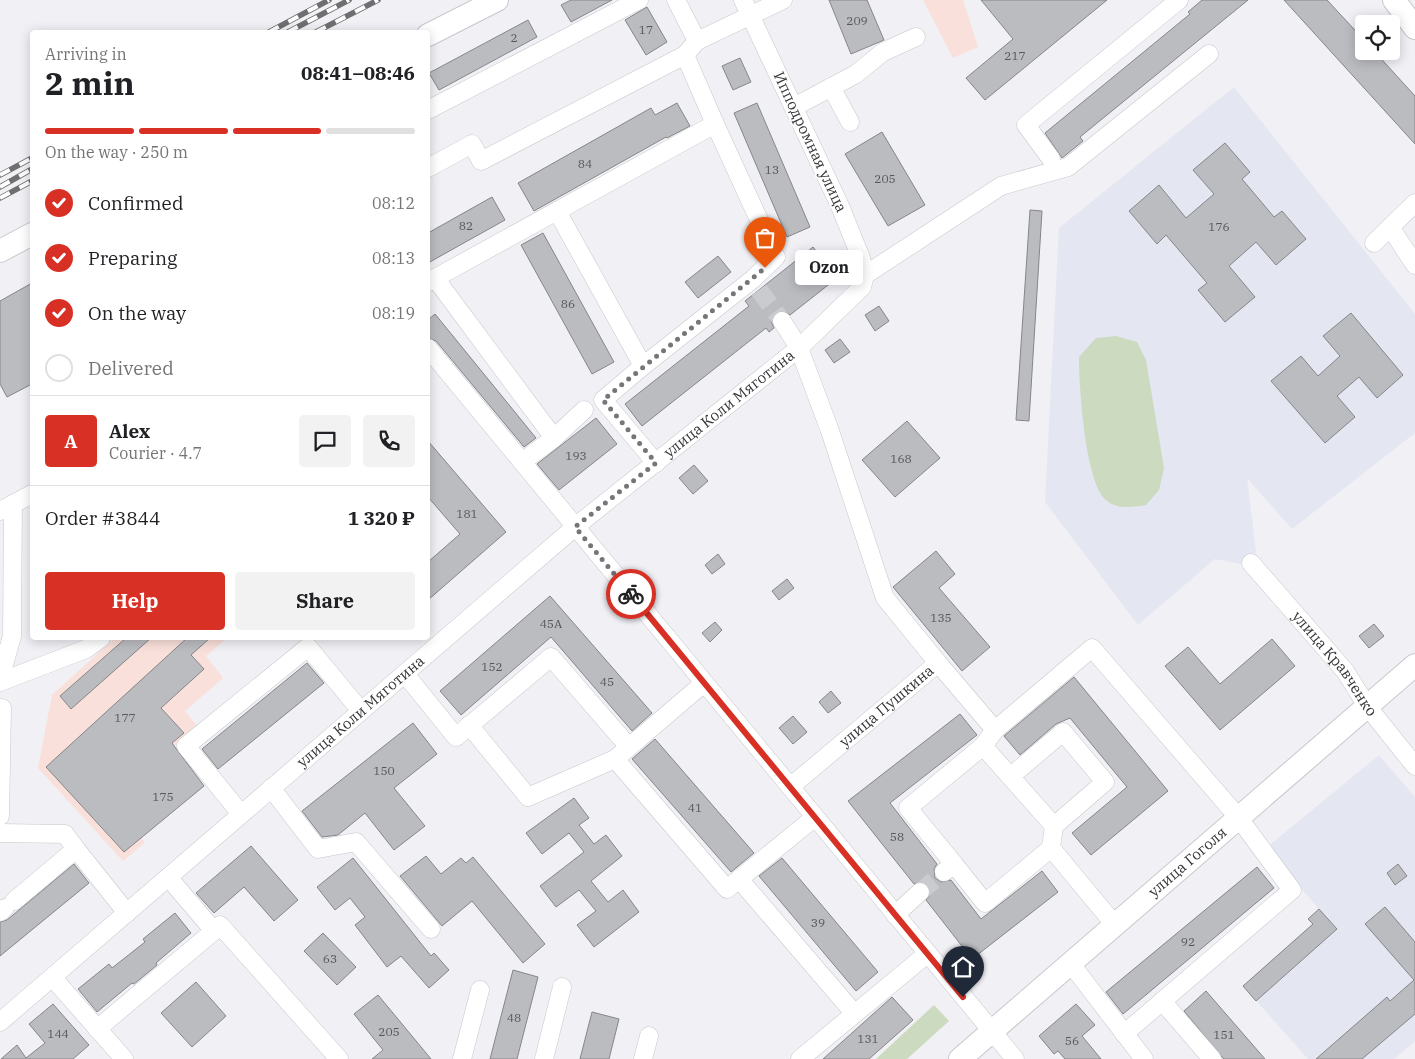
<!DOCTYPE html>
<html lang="en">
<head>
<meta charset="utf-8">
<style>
  :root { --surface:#fff; --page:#f2f2f2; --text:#202124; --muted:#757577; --line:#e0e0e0; --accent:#d93025 }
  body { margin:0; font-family:"IBM Plex Serif",serif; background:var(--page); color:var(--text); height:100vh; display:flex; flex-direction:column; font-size:19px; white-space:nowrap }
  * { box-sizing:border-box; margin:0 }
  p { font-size:16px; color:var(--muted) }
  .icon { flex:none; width:28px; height:28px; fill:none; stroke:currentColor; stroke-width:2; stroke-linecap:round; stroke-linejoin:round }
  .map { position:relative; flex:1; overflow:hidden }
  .drawer { position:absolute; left:30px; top:30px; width:400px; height:610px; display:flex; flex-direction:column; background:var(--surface); border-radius:5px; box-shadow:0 2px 12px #0003 }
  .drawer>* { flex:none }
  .fabs { position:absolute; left:1355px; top:15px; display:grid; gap:10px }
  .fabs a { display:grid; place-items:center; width:45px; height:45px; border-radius:5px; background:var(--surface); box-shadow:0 2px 12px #0003; font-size:25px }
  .pin { position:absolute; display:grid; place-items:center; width:42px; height:42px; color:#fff; margin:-51px -21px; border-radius:50% 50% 50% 0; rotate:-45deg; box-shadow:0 0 5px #0007 }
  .pin .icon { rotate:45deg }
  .courier { position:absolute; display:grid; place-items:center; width:50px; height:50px; margin:-25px; border:4px solid #d93025; border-radius:50%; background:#fff; color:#222; box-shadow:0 1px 6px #0007 }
  .bubble { position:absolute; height:35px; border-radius:5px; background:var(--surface); box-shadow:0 2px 12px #0003; font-size:16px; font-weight:700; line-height:35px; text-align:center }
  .summary em { font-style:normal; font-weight:700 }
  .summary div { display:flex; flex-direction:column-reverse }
  .summary { display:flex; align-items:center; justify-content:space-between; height:85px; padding:0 15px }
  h1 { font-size:32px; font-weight:700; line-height:38px }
  .bar { display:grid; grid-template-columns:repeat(4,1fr); gap:8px 5px; align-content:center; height:60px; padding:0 15px }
  .bar i { height:6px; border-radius:4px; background:var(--line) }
  .bar .current { background:var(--accent) }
  .bar p { grid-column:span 4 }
  .line { display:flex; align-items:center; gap:12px; padding:0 15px; border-top:1px solid var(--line) }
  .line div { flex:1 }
  .round { display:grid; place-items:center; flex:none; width:52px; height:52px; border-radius:5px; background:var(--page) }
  ol { padding:0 15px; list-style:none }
  li { display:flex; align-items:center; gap:15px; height:55px }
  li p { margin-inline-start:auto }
  li .icon { padding:5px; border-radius:50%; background:var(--accent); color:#fff; stroke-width:4 }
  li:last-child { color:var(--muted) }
  li i { width:28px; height:28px; border:2px solid var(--line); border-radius:50% }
  .primary-button { display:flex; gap:10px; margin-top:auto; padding:10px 15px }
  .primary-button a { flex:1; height:58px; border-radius:5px; background:var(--accent); color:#fff; font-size:20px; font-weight:700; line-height:58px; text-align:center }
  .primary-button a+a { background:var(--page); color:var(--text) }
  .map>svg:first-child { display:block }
  .industrial { fill:#fae0da }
  .built { fill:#e4e6f2 }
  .green { fill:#ccdabf }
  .building { fill:#bbbcc0; stroke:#85868a }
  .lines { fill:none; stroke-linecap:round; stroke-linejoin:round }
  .minor-tunnel { stroke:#cacbcf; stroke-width:18; stroke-dasharray:18 9; stroke-linecap:butt }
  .minor-casing { stroke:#c7c8cc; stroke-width:19 }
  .major-casing { stroke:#c7c8cc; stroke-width:24 }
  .minor { stroke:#fff; stroke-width:18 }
  .major { stroke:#fff; stroke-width:22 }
  .rail-casing { stroke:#6f6f72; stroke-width:5.5 }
  .rail { stroke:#fefeff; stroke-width:4; stroke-dasharray:11; stroke-linecap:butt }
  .done { stroke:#767679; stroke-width:5; stroke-dasharray:0 9 }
  .route { stroke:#d93025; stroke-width:6 }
  .labels { text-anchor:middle; stroke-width:4; stroke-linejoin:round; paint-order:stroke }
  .number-label { font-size:12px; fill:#565758 }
  .street-label { font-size:15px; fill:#343536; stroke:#fefeff }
</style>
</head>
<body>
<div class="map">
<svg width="1415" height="1059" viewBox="0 0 1415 1059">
  <rect width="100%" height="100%" fill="#f0f0f5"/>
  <g class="industrial">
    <path d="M923 0H963L978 47 953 58Z"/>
    <path d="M115 638H227L206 656 223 678 185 711 197 726 111 803 145 842 123 861 38 768 52 695Z"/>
  </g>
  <g class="built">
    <path d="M1234 87 1415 314V433L1292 529 1247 478 1256 552 1241 564 1215 559 1138 625 1045 502 1059 228Z"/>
    <path d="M1379 755 1415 797V1041L1394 1059H1308L1243 986 1312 924 1308 919 1319 909 1266 848Z"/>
  </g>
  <g class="green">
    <path d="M1116 336 1137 342 1146 360 1164 468 1159 490 1146 505C1133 507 1117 510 1106 500 1085 482 1079 386 1079 357L1096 338Z"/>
    <path d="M934 1005 949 1021 907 1059H876Z"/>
  </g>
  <g class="building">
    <path d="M571 0H612L571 22 561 5Z"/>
    <path d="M829 0H867L884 40 851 54Z"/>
    <path d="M981 0H1107L985 100 966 78 1013 39Z"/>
    <path d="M1202 0H1248L1080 137 1083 141 1062 158 1045 133 1190 14 1188 12Z"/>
    <path d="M1284 0H1327L1364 40V51H1374L1415 96V144Z"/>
    <path d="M647 7 667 42 646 55 625 20Z"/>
    <path d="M528 20 537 37 439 90 429 73Z"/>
    <path d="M740 58 751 82 733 90 722 66Z"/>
    <path d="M677 103 690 126 667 138 666 137 534 211 518 183 651 108 655 115Z"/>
    <path d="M757 103 810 227 787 237 734 113Z"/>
    <path d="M882 132 925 205 888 226 845 154Z"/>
    <path d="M1225 143 1250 172 1242 179 1274 217 1282 211 1306 239 1276 265 1256 242 1229 266 1255 297 1225 322 1198 290 1207 283 1166 235 1157 244 1129 211 1159 185 1186 218 1214 194 1193 170Z"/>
    <path d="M492 197 505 220 428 263V233Z"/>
    <path d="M1030 210 1042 211 1029 421 1016 420Z"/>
    <path d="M543 233 614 362 592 374 521 245Z"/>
    <path d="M813 247 837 278 790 315 782 310 776 312 771 321 774 328 769 332 766 328 642 426 625 404 749 306 745 301Z"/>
    <path d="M718 256 731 272 698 298 685 282Z"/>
    <path d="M32 283V384L7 397 0 384V301Z"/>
    <path d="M879 306 889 321 875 331 865 315Z"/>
    <path d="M1351 313 1403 375 1377 398 1359 377 1337 396 1355 417 1325 443 1271 381 1301 356 1318 376 1340 356 1323 336Z"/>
    <path d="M435 314 536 438 524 447 436 341 428 338V320Z"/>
    <path d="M840 339 850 352 834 363 825 350Z"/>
    <path d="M596 418 617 444 559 490 537 464Z"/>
    <path d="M907 421 940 458 895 497 862 460Z"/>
    <path d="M428 441 506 532 428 600V562L460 534 428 497Z"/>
    <path d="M694 465 708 481 693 494 679 478Z"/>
    <path d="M936 551 955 574 939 588 990 647 962 671 893 587Z"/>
    <path d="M718 554 725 564 712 574 705 565Z"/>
    <path d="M787 579 794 588 779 600 772 591Z"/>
    <path d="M550 596 652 713 632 731 551 637 461 715 440 691Z"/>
    <path d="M715 622 722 630 710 642 702 633Z"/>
    <path d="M1374 624 1384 636 1369 648 1359 636Z"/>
    <path d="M126 638H151L71 709 60 696Z"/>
    <path d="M187 638H210L191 655 204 669 161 708 184 733 172 743 204 786 124 852 46 767Z"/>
    <path d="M1272 639 1295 666 1220 730 1165 666 1188 647 1220 684Z"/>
    <path d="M307 663 324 683 218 769 202 749Z"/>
    <path d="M1074 677 1168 791 1091 855 1072 833 1127 787 1070 718 1056 724 1020 755 1004 736Z"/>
    <path d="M831 691 841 703 828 713 819 702Z"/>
    <path d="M960 714 977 735 890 803 937 864 934 869 935 878 941 882 951 880 981 919 1042 871 1058 892 972 959 926 900 930 895 928 885 923 882 914 884 848 801Z"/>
    <path d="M793 716 807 732 793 744 779 728Z"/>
    <path d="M413 723 437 754 394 788 425 826 394 850 365 813 338 835 322 837 302 811Z"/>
    <path d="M655 739 754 853 731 872 632 759Z"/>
    <path d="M574 798 589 818 579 825 594 844 606 835 622 856 591 881 608 902 623 890 639 912 594 947 577 925 596 911 579 890 556 907 540 886 584 852 569 833 542 854 526 833Z"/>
    <path d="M251 846 298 900 274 921 244 887 214 913 196 893Z"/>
    <path d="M426 856 441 874 461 858 466 863 473 857 545 944 523 963 472 901 442 926 400 876Z"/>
    <path d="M353 858 431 956 434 953 449 970 429 988 401 956 387 967 355 925 365 917 350 898 335 910 317 887Z"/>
    <path d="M782 858 878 972 856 991 759 876Z"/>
    <path d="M74 864 89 883 0 956V922L7 920Z"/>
    <path d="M1398 864 1407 876 1395 885 1387 873Z"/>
    <path d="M1257 867 1274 888 1123 1014 1106 992Z"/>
    <path d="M1385 907 1415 942V1014L1362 1059H1316L1387 997 1390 1001 1414 980 1365 924Z"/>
    <path d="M1319 909 1337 929 1256 1001 1243 986 1313 924 1308 919Z"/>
    <path d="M175 913 191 933 156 963 157 965 134 984 132 983 97 1012 78 989 109 964 112 968 145 942 143 939Z"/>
    <path d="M323 933 356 967 337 985 304 951Z"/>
    <path d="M513 970 538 977 517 1059H490Z"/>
    <path d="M196 982 226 1016 192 1047 161 1013Z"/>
    <path d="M1206 991 1265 1059H1224L1222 1057 1184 1011Z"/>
    <path d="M378 995 431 1059H372L383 1050 354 1014Z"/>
    <path d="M892 997 913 1020 869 1059H823Z"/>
    <path d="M53 1004 89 1045 73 1059H1L17 1045 26 1058 45 1043 29 1024Z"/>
    <path d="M1076 1004 1095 1025 1082 1036 1101 1059H1065L1058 1051 1054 1054 1039 1036Z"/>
    <path d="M592 1012 619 1019 609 1059H580Z"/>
  </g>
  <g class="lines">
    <g class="minor-tunnel">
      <path d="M759 290 782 321"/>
      <path d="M920 892 944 872"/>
    </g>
    <g class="minor-casing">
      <g id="minor">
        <path d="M676 0 697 41"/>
        <path d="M831 87 850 122"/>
        <path d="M794 107 856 74 883 52 916 37"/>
        <path d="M428 110 639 0"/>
        <path d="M1051 159 1026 125 1179 0"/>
        <path d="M428 168 472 144 481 161 685 55 697 41 783 0"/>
        <path d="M557 211 643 366 603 400 656 463"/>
        <path d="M1390 227 1415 265"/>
        <path d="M1374 243 1415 203"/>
        <path d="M865 275 1001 186 1068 167 1209 54"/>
        <path d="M435 278 554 438 522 462"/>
        <path d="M428 282 715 124 685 55"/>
        <path d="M782 321 799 348 830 431 885 598 938 663"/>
        <path d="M428 348 1015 1059"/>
        <path d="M643 366 753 279 776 257 715 124"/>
        <path d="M554 438 584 410"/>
        <path d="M0 511 32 494"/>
        <path id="s1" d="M1251 563 1345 671 1367 706 1415 766"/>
        <path d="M405 674 456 737 551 657 629 747"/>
        <path d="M0 679 12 636 13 504"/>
        <path d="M0 682 86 649 101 638"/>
        <path d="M704 683 615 759 727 889 815 817"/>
        <path d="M469 725 528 797 615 759"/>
        <path d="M1011 776 1063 732 1105 782 1054 826"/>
        <path id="s2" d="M790 787 938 663 995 730"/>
        <path d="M271 788 318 849 356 842 431 929"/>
        <path d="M241 814 186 746 308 647 361 711"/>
        <path d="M0 816 2 708"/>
        <path d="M0 833 65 834 76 849"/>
        <path d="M954 864 985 903 1051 848"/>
        <path d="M944 872 954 864 908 808 983 746"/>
        <path d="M168 877 214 931 220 925 339 1059"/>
        <path d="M739 879 854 1013"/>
        <path d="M14 901 76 849 127 913"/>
        <path d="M0 912 5 908"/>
        <path d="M895 915 920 892"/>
        <path d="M1115 925 1051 848 1054 826 983 746 995 730 1092 648 1238 817 1292 890 1124 1034"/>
        <path d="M1071 964 1144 1059"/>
        <path d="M53 978 124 1059"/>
        <path d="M1162 1001 1212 1059"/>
        <path id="s3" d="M0 1022 575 527 799 348 862 287 865 275 861 258 840 206 743 0"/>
        <path d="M97 1029 214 931"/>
        <path d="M462 1059 480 990"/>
        <path d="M544 1059 562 987"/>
        <path d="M643 1059 649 1036"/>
        <path d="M800 1059 927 954"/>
      </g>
    </g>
    <g class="major-casing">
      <g id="major">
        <path d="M1394 0 1415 28"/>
        <path d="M428 35 497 0"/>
        <path d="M0 251 32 234"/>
        <path id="s4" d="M960 1059 1415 665"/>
      </g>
    </g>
    <use href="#minor" class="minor"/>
    <use href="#major" class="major"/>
    <g class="rail-casing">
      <g id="rail">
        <path d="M269 32 329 0"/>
        <path d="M288 32 349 0"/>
        <path d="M316 32 378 0"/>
        <path d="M0 175 32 158"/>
        <path d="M0 187 32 169"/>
        <path d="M0 198 32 181"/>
      </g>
    </g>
    <use href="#rail" class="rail"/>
  </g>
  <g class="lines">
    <path class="done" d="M631 594 575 527 656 463 603 400 765 268"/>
    <path class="route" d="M631 594 963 997"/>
  </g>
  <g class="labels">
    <g class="number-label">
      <text x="857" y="25">209</text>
      <text x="646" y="34">17</text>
      <text x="514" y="42">2</text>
      <text x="1015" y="60">217</text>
      <text x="585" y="168">84</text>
      <text x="772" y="174">13</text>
      <text x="885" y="183">205</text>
      <text x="466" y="230">82</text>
      <text x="1219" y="231">176</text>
      <text x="568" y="308">86</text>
      <text x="576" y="460">193</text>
      <text x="901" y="463">168</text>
      <text x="467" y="518">181</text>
      <text x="941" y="622">135</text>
      <text x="551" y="628">45А</text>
      <text x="492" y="671">152</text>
      <text x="607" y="686">45</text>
      <text x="125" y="722">177</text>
      <text x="384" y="775">150</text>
      <text x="163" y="801">175</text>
      <text x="695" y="812">41</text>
      <text x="897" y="841">58</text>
      <text x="818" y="927">39</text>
      <text x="1188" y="946">92</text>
      <text x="330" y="963">63</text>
      <text x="514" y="1022">48</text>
      <text x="389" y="1036">205</text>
      <text x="58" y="1038">144</text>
      <text x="1224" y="1039">151</text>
      <text x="868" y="1043">131</text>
      <text x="1072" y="1045">56</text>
    </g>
    <g class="street-label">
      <text transform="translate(810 142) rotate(65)" y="5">Ипподромная улица</text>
      <text dy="5" stroke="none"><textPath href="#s3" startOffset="956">улица Коли Мяготина</textPath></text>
      <text dy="5" stroke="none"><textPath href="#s1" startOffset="131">улица Кравченко</textPath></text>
      <text dy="5" stroke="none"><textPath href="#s2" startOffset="126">улица Пушкина</textPath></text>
      <text dy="5" stroke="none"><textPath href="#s3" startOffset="476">улица Коли Мяготина</textPath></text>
      <text dy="5" stroke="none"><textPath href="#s4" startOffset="301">улица Гоголя</textPath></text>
    </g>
  </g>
</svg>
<div class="fabs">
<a><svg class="icon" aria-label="locate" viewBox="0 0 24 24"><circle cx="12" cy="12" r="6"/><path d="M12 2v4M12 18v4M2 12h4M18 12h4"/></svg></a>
</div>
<div class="pin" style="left:765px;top:268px;background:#ea580c"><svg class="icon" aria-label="bag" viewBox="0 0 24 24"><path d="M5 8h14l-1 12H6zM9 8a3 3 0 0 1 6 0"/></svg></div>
<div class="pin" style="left:963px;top:997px;background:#1f2937"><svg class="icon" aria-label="home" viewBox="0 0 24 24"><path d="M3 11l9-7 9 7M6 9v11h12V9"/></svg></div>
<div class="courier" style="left:631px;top:594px"><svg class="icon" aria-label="bike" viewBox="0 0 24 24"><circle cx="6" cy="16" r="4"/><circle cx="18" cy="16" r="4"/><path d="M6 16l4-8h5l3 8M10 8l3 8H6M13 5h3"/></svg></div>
<div class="bubble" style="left:795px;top:250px;width:68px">Ozon</div>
<section class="drawer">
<div class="summary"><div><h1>2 min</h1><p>Arriving in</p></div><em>08:41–08:46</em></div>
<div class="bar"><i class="current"></i><i class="current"></i><i class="current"></i><i></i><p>On the way · 250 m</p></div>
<ol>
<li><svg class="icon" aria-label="check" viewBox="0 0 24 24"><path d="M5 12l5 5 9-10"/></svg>Confirmed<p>08:12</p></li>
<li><svg class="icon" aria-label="check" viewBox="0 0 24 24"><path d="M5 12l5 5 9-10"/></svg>Preparing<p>08:13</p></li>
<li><svg class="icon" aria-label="check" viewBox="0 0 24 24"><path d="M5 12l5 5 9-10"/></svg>On the way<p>08:19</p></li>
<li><i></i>Delivered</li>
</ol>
<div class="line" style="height:90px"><b class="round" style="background:var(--accent);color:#fff">A</b><div><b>Alex</b><p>Courier · 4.7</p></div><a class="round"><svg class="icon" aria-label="chat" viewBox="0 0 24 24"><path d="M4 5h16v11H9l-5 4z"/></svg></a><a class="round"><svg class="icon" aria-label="phone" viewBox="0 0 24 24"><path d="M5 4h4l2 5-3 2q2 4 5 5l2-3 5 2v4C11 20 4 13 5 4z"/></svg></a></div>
<div class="line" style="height:65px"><div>Order #3844</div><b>1 320 ₽</b></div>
<div class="primary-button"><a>Help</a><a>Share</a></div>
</section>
</div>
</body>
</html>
